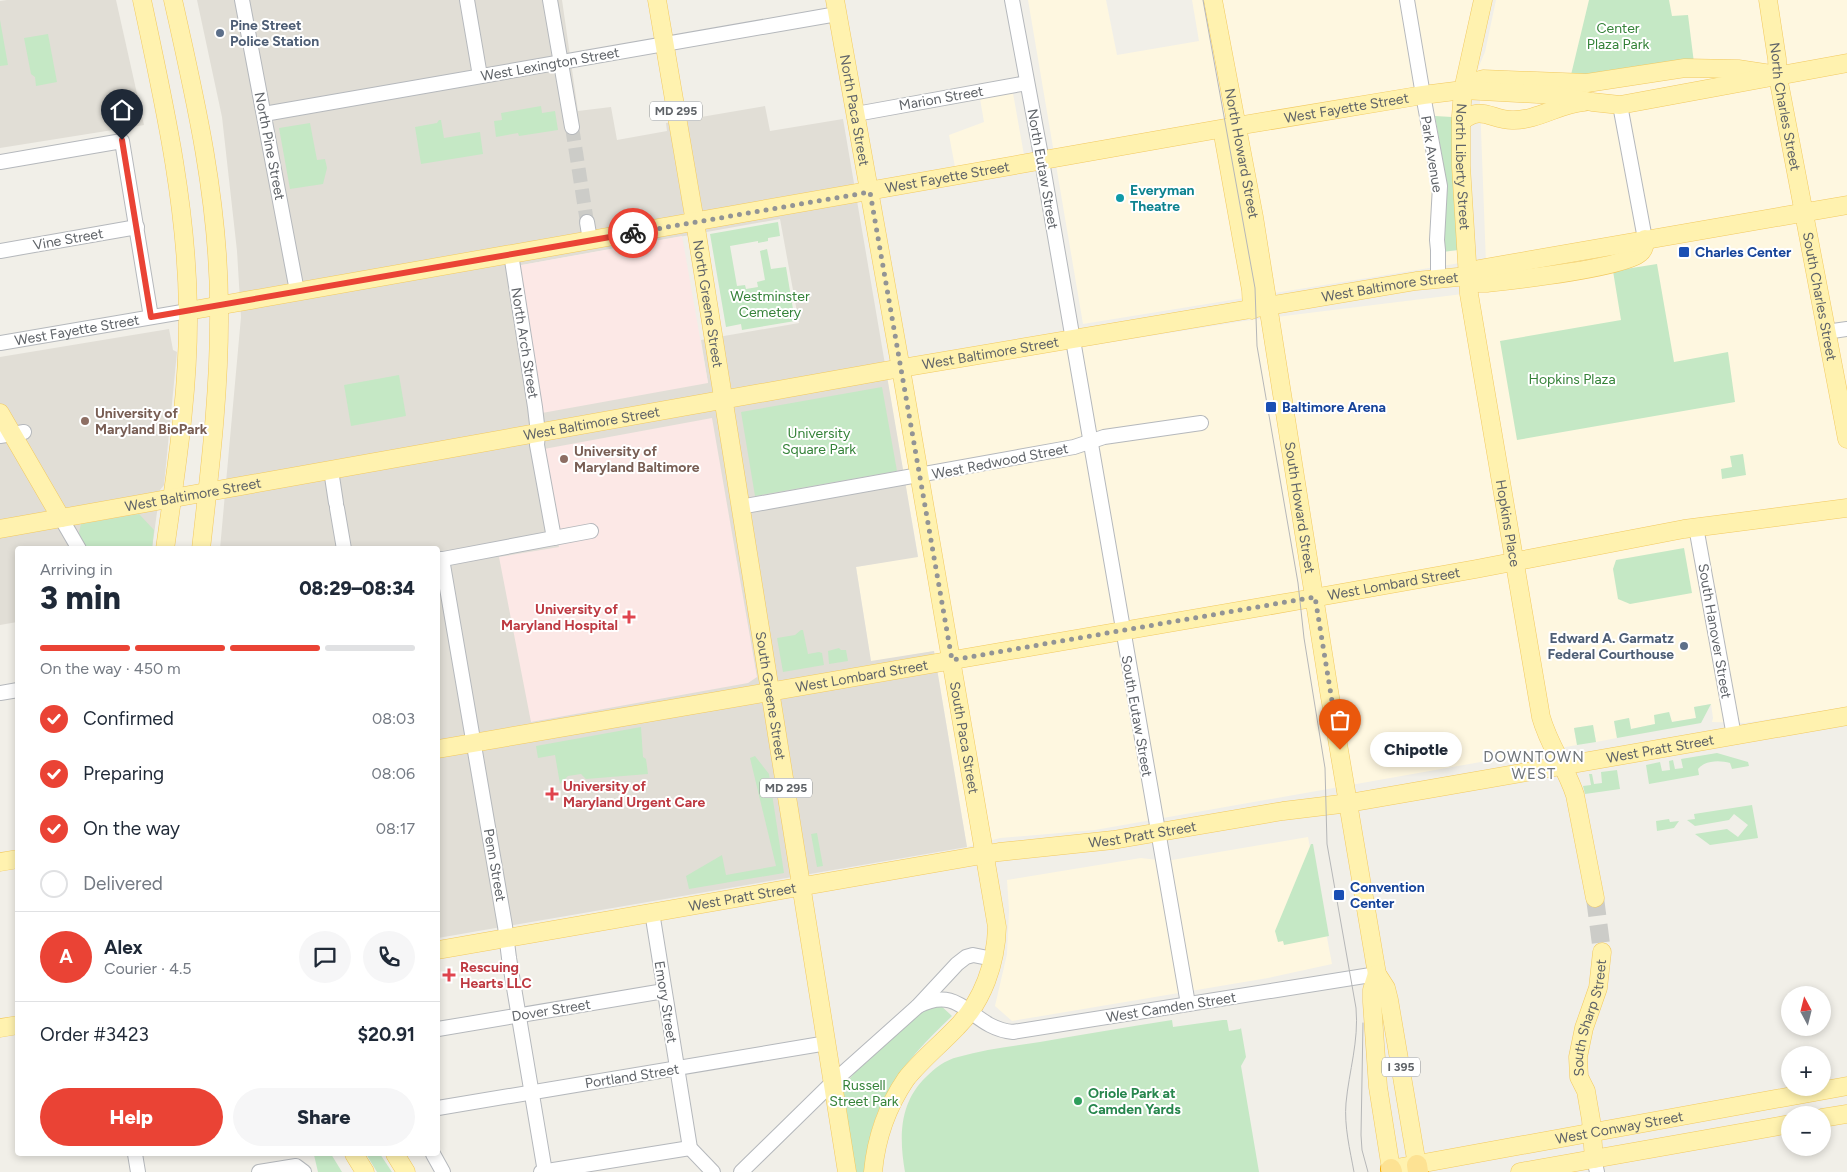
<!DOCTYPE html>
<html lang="en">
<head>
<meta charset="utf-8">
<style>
  :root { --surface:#fff; --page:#f6f6f7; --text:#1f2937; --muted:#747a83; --line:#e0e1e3; --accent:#ea4335 }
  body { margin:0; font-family:Figtree,sans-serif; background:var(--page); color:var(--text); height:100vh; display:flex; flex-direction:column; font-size:19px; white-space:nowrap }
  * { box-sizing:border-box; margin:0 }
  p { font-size:16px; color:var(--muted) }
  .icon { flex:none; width:28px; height:28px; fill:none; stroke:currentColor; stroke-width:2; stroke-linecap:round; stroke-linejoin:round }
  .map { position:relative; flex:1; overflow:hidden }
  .sheet { position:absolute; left:15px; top:546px; width:425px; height:610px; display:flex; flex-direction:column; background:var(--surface); border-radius:5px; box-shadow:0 2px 8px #0003 }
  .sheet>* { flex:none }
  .needle { width:32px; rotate:353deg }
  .controls { position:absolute; left:1781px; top:986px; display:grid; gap:10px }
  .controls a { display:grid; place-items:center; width:50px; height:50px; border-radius:50%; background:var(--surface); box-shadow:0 2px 8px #0003; font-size:25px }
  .pin { position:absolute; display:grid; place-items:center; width:42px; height:42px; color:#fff; margin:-51px -21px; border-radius:50% 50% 50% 0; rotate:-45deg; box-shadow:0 0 5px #0007 }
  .pin .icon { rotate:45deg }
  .courier { position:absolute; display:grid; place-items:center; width:50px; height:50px; margin:-25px; border:4px solid #ea4335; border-radius:50%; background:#fff; color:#222; box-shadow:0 1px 6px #0007 }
  .bubble { position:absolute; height:35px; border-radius:18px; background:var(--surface); box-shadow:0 2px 8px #0003; font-size:16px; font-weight:800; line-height:35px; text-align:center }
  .summary em { font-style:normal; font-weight:800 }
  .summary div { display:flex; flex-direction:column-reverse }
  .summary { display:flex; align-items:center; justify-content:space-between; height:85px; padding:0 25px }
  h1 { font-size:32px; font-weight:800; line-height:38px }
  .bar { display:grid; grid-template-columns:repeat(4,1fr); gap:8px 5px; align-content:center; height:60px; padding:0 25px }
  .bar i { height:6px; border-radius:4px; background:var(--line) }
  .bar .on { background:var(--accent) }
  .bar p { grid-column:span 4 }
  .line { display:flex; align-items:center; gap:12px; padding:0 25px; border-top:1px solid var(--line) }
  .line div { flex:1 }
  .round { display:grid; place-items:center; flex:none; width:52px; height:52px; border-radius:26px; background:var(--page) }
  ol { padding:0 25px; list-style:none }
  li { display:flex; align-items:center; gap:15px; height:55px }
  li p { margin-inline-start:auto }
  li .icon { padding:5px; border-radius:50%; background:var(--accent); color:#fff; stroke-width:4 }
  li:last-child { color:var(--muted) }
  li i { width:28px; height:28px; border:2px solid var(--line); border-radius:50% }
  .primary-button { display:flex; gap:10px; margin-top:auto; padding:10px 25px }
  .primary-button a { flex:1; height:58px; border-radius:30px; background:var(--accent); color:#fff; font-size:20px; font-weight:800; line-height:58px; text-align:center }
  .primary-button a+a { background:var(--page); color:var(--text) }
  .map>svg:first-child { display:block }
  .commercial { fill:#fef7e0 }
  .education { fill:#e1ded6; fill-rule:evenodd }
  .medical { fill:#fce8e6 }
  .green { fill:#c5e8c5 }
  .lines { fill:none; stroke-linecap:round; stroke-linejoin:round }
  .minor-tunnel { stroke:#ccccc8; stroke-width:14; stroke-dasharray:14 7; stroke-linecap:butt }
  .major-tunnel { stroke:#ccccc8; stroke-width:18; stroke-dasharray:18 9; stroke-linecap:butt }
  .minor-casing { stroke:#b5b8bc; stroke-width:16 }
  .major-casing { stroke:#f2c960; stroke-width:19 }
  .highway-casing { stroke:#f9ab00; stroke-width:22 }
  .minor { stroke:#fff; stroke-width:14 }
  .major { stroke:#fff2af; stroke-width:18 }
  .highway { stroke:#fde293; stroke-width:20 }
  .tram { stroke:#b6b7b8; stroke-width:1 }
  .done { stroke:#929495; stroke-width:5; stroke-dasharray:0 9 }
  .route { stroke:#ea4335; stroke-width:6 }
  .service-dot { fill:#5c6f8a; stroke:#fff; stroke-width:2 }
  .culture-dot { fill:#0f9aa8; stroke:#fff; stroke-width:2 }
  .transit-dot { fill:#1a4fb4; stroke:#fff; stroke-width:2 }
  .education-dot { fill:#8d6e63; stroke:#fff; stroke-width:2 }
  .health-dot { fill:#e0444e; stroke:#fff; stroke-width:2 }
  .leisure-dot { fill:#2e9e5b; stroke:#fff; stroke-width:2 }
  .labels { text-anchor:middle; stroke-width:4; stroke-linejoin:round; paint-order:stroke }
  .shield { fill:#fff; stroke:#8f9295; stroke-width:1 }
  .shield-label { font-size:12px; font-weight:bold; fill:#5f6368 }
  .service-label { font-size:14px; font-weight:bold; fill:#4e5e75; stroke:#fff; text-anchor:start }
  .park-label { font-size:14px; fill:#348238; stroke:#fff }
  .street-label { font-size:14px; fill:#5f6368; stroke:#fff }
  .culture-label { font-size:14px; font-weight:bold; fill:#0d838f; stroke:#fff; text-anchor:start }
  .transit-label { font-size:14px; font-weight:bold; fill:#164399; stroke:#fff; text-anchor:start }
  .education-label { font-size:14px; font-weight:bold; fill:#785e54; stroke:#fff; text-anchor:start }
  .health-label { font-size:14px; font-weight:bold; fill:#be3a42; stroke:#fff; text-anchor:start }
  .leisure-label { font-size:14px; font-weight:bold; fill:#27864d; stroke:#fff; text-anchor:start }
  .neighbourhood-label { font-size:15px; letter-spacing:1px; fill:#70757a; stroke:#fff }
</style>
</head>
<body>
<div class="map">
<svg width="1847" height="1172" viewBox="0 0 1847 1172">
  <rect width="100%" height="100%" fill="#f1efe8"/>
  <g class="commercial">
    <path d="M1028 0H1106L1117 55 1199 41 1192 0H1473L1453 100 1452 117H1435L1446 179 1443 252 1458 250 1460 263 1083 324Z"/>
    <path d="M1496 0H1847V707L1745 723 1712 722 1713 718 1711 704 1694 707 1696 718 1671 722 1670 712 1656 724 1631 729 1629 718 1614 722 1617 738 1596 742 1593 725 1574 728 1577 745 1095 830 1000 838 967 847 934 651 871 662 856 567 918 556 887 378 1244 321 1487 291 1479 76 1477 71 1485 52Z"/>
    <path d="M1011 82 1024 155 955 167 949 135 984 122 978 87Z"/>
    <path d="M1308 837 1332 964 1268 978 1012 1021 995 1006 1007 954 1009 910 1007 880 1141 858 1166 861Z"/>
  </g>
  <g class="education">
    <path d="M7 0H116L144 125 0 148V1Z"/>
    <path d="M197 0H562L578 111 611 107 617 140 667 131 666 123 765 106 770 131 843 119 918 557 856 567 871 661 934 651 967 847 438 938V549H220L241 317 237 251 222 117ZM780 219 799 323 701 340 708 383 516 266Z"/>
    <path d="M169 329 173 350 177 352 164 485 160 490 152 549H18L17 622 0 625V357Z"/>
  </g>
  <g class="medical">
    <path d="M682 236 708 383 542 413 516 266Z"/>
    <path d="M712 418 757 677 748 683 531 722 499 557 559 547 544 449Z"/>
  </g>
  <g class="green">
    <path d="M1589 0H1669L1672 16 1688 15 1694 63 1570 79Z"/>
    <path d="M0 20 8 65 0 66Z"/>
    <path d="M48 34 57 82 36 86 35 77 31 74 24 38Z"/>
    <path d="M541 106 542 113 555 111 558 130 519 136 518 133 496 137 494 121 502 120 501 113Z"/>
    <path d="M1435 116 1452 117 1454 186 1458 250 1442 252 1446 179Z"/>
    <path d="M439 120H441L444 138 480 132 483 154 421 164 415 127 437 123Z"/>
    <path d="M310 123 317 160 325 159 327 168 323 184 290 189 279 128Z"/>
    <path d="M778 222 780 236 768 238V241L758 243V241L730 246 737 286 745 285 746 289 758 287 757 282 765 280 760 251 767 249 771 269 786 267 795 321 742 330 741 324 726 327 710 234Z"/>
    <path d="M1657 264 1674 362 1728 352 1735 402 1517 440 1500 341 1621 320 1613 271Z"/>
    <path d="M399 375 406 416 351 426 344 385Z"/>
    <path d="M882 387 897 471 755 496 741 412Z"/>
    <path d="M1743 454 1746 475 1722 479 1721 469 1732 467 1730 456Z"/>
    <path d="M139 514 154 530 152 549H85L78 536 81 524Z"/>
    <path d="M1684 548 1692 593 1630 604 1618 599 1613 569 1616 560Z"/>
    <path d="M801 630H803L808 654 819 652 822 653 824 665 783 672 777 638 795 635Z"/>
    <path d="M839 648 841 650H846L848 661 829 664 828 651Z"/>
    <path d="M1711 704 1701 723 1617 738 1614 721 1629 718 1631 729 1655 724 1654 715 1669 712 1672 722 1696 718 1694 707Z"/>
    <path d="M1593 725 1596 742 1577 745 1574 728Z"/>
    <path d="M641 727 643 757 646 759 648 774 586 779 581 774 568 776 560 784 555 755 538 758 536 746Z"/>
    <path d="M1717 753 1748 762 1749 766 1732 769 1730 763C1720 760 1705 760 1698 769L1699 775 1649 784 1646 765 1660 762 1662 771 1670 770 1669 761 1673 760 1675 769 1683 768 1681 759Z"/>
    <path d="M755 756 769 774 784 873 689 889 686 876 722 855 726 875 776 866 750 758Z"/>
    <path d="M1617 770 1620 789 1585 794 1583 786 1591 785 1589 774H1592L1594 784 1602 783 1601 772Z"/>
    <path d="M1752 805 1758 838 1710 845 1695 834 1727 829 1738 837 1748 825 1734 814 1729 820 1695 826 1687 820 1695 819 1694 814Z"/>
    <path d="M1669 819 1670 822 1679 821 1674 828 1657 831 1656 821Z"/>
    <path d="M817 833 823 866 817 867 811 834Z"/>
    <path d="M1311 844H1313L1329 936 1284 945 1283 941 1278 942 1275 931Z"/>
    <path d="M939 1004 952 1016C903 1063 869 1102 865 1172H855L843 1090 844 1085 864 1062 866 1063 923 1009Z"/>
    <path d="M1172 1020 1173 1027 1223 1020H1227L1229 1031 1240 1029 1241 1028 1246 1057 1241 1066 1259 1172H905C899 1137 899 1103 926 1077 935 1068 945 1060 958 1057 985 1049 1013 1046 1040 1042 1084 1034 1128 1027 1172 1020Z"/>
    <path d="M331 1154 342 1172H318L314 1155Z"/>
    <path d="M366 1154H380L392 1172H377Z"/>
  </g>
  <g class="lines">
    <path class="minor-tunnel" d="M572 127 587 222"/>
    <path class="major-tunnel" d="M1595 898 1602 952"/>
    <g class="minor-casing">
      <g id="minor">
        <path d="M242 0 297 291"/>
        <path d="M467 0 480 76"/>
        <path d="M550 0 572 127"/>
        <path d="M1012 0 1042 161 1188 1004"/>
        <path d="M1407 0 1423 95 1440 186 1437 240 1438 250V278"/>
        <path d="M1620 105 1645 239"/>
        <path d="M264 114 837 14"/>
        <path d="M856 114 1027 83"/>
        <path d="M0 162 122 141 151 317"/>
        <path d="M587 222 590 240"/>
        <path d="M0 251 137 227"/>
        <path d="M511 254 535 407 538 433 537 445 554 538"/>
        <path d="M1826 332 1847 329"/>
        <path id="s1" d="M0 343 188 311"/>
        <path d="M0 436 24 432"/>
        <path d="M331 470 336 503"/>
        <path d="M740 507 1074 447 1104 437 1201 423"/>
        <path d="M337 508 344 549"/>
        <path d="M61 518 79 549"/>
        <path d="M1696 527 1734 736"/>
        <path d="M442 559 505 926 509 958 545 1172"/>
        <path d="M438 560 591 531"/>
        <path d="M0 693 18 690"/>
        <path d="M652 912 690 1148 713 1172"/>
        <path d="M918 1006C963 983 970 1028 1013 1032L1377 974"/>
        <path d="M438 1029 664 991"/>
        <path d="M438 1108 827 1043"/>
        <path d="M135 1154 138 1172"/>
        <path d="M433 1154 443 1172"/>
        <path d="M1594 1159 1597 1172"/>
        <path d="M259 1172 296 1166 304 1172"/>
        <path d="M541 1172 690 1148"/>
        <path d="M741 1172 833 1082 918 1006 957 964 966 957 973 955 993 959"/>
      </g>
    </g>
    <g class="major-casing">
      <g id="major">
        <path d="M142 0C164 103 187 205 188 311 189 391 176 470 165 549"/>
        <path d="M173 0C196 101 219 203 219 307 220 388 210 469 201 549"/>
        <path id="s2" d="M657 0 695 222 847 1172"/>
        <path id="s3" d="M835 0 901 369 997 927C996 963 983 1001 957 1027 940 1045 921 1060 906 1079 887 1107 876 1139 873 1172"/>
        <path id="s4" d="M1213 0 1254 217 1329 691 1377 974 1386 988 1389 1000 1417 1165"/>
        <path id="s5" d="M1483 0 1463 90 1461 116V166L1469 294 1541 717C1549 746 1566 767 1575 795L1595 898"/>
        <path id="s6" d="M1768 0 1777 59 1778 77 1847 439"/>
        <path d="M1463 90 1473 82 1483 79 1587 83 1685 68 1738 69 1771 74"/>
        <path d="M1461 122C1481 104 1491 120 1512 120 1537 121 1561 103 1584 102"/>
        <path d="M1222 129 1251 290 1252 310"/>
        <path d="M1468 276 1478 283H1487C1514 280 1624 268 1640 253 1644 250 1645 245 1645 239"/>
        <path id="s7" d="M188 311 1225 128 1423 95 1463 90 1555 95 1592 102 1620 105 1847 63"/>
        <path d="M0 413 61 518"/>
        <path id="s8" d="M0 529 884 371 1416 281 1468 276 1479 269 1847 205"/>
        <path id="s9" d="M438 749 1296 601 1476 569 1684 529 1847 508"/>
        <path d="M0 862 18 859"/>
        <path id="s10" d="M438 950 999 852 1113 840 1283 811 1349 803 1847 716"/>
        <path id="s11" d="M1377 974 1372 990V1002L1378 1087 1391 1169 1847 1086"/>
        <path d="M0 1028 18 1025"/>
        <path d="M1822 1118 1847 1114"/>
        <path d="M354 1154 365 1172"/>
        <path d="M395 1154 406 1172"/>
        <path id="s12" d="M1594 1159 1591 1120 1586 1091 1579 1077 1578 1057 1584 1028 1598 988 1602 952"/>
        <path d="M1520 1172 1790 1124"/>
      </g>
    </g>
    <g class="highway-casing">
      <g id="highway">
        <path d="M1417 1165 1418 1172"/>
        <path d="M1391 1169 1392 1172"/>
      </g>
    </g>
    <use href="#minor" class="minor"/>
    <use href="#major" class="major"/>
    <use href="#highway" class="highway"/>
    <g class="tram">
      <path d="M1203 0 1255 288 1257 346 1298 583 1304 638 1325 768 1327 844 1356 1008C1359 1041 1349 1071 1346 1103 1344 1126 1350 1150 1354 1172"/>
      <path d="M1363 1023 1361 1135 1362 1150 1368 1172"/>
    </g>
  </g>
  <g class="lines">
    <path class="done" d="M633 233 870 192 952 660 1315 597 1340 750"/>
    <path class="route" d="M122 140 151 317 633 233"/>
  </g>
  <g class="service-dot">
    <circle cx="220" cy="33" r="5"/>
    <circle cx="1684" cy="646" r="5"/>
  </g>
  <circle class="culture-dot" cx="1120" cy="198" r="5"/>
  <g class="transit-dot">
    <rect x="1678" y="246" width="12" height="12" rx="2.5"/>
    <rect x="1265" y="401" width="12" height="12" rx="2.5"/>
    <rect x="1333" y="889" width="12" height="12" rx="2.5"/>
  </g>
  <g class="education-dot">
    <circle cx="85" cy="421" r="5"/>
    <circle cx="564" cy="459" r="5"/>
  </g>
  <g class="health-dot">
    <path d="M626.5 609.5h5v5h5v5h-5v5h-5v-5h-5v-5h5z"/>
    <path d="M549.5 786.5h5v5h5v5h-5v5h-5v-5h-5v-5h5z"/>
    <path d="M446.5 967.5h5v5h5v5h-5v5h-5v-5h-5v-5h5z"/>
  </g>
  <circle class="leisure-dot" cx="1078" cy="1101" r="5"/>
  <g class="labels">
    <g class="shield">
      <rect x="650" y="101.5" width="52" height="19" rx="4"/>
      <rect x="760" y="778.5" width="52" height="19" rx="4"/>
      <rect x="1382" y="1057.5" width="38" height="19" rx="4"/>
    </g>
    <g class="shield-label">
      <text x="676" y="115">MD 295</text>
      <text x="786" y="792">MD 295</text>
      <text x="1401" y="1071">I 395</text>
    </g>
    <g class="service-label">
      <text x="230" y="30">Pine Street<tspan x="230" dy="16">Police Station</tspan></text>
      <text x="1674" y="643" text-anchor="end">Edward A. Garmatz<tspan x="1674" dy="16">Federal Courthouse</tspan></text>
    </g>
    <g class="park-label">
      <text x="1618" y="33">Center<tspan x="1618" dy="16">Plaza Park</tspan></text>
      <text x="770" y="301">Westminster<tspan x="770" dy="16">Cemetery</tspan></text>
      <text x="1572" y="384">Hopkins Plaza</text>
      <text x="819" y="438">University<tspan x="819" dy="16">Square Park</tspan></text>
      <text x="864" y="1090">Russell<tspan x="864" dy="16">Street Park</tspan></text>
    </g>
    <g class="street-label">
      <text transform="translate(550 64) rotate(-10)" y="5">West Lexington Street</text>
      <text transform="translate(941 98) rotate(-10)" y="5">Marion Street</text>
      <text dy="5" stroke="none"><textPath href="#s6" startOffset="108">North Charles Street</textPath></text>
      <text dy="5" stroke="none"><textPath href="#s7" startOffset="1176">West Fayette Street</textPath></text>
      <text dy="5" stroke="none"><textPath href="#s3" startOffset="112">North Paca Street</textPath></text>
      <text transform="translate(270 146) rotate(79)" y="5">North Pine Street</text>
      <text dy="5" stroke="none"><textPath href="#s4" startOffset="156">North Howard Street</textPath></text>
      <text transform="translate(1432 154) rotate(81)" y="5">Park Avenue</text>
      <text dy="5" stroke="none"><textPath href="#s5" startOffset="169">North Liberty Street</textPath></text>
      <text transform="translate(1043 169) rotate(80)" y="5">North Eutaw Street</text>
      <text dy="5" stroke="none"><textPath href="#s7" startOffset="771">West Fayette Street</textPath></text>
      <text transform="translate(68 239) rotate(-10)" y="5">Vine Street</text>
      <text dy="5" stroke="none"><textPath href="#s8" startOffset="1411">West Baltimore Street</textPath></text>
      <text dy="5" stroke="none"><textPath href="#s6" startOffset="301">South Charles Street</textPath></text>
      <text dy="5" stroke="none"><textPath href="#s2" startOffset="308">North Greene Street</textPath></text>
      <text dy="5" stroke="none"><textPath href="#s1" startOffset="78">West Fayette Street</textPath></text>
      <text transform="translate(525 343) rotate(81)" y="5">North Arch Street</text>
      <text dy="5" stroke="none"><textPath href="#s8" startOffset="1006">West Baltimore Street</textPath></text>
      <text dy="5" stroke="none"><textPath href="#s8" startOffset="601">West Baltimore Street</textPath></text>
      <text transform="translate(1000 461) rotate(-11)" y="5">West Redwood Street</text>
      <text dy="5" stroke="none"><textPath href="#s8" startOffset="196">West Baltimore Street</textPath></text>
      <text dy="5" stroke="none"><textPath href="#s4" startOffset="515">South Howard Street</textPath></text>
      <text dy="5" stroke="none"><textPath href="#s5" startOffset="529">Hopkins Place</textPath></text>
      <text dy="5" stroke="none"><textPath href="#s9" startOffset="970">West Lombard Street</textPath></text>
      <text transform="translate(1715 631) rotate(80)" y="5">South Hanover Street</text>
      <text dy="5" stroke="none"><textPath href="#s9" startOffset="430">West Lombard Street</textPath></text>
      <text dy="5" stroke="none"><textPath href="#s2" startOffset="705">South Greene Street</textPath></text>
      <text transform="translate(1137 716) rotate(80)" y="5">South Eutaw Street</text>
      <text dy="5" stroke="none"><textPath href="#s3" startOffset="749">South Paca Street</textPath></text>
      <text dy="5" stroke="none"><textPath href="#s10" startOffset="1239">West Pratt Street</textPath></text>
      <text dy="5" stroke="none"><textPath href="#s10" startOffset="714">West Pratt Street</textPath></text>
      <text transform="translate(495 865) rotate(80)" y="5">Penn Street</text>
      <text dy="5" stroke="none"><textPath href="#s10" startOffset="309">West Pratt Street</textPath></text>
      <text transform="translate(666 1002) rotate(81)" y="5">Emory Street</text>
      <text transform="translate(1171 1007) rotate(-9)" y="5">West Camden Street</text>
      <text transform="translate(551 1010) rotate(-9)" y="5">Dover Street</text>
      <text dy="5" stroke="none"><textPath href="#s12" startOffset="145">South Sharp Street</textPath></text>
      <text transform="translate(632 1076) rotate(-9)" y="5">Portland Street</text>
      <text dy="5" stroke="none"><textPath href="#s11" startOffset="429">West Conway Street</textPath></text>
    </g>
    <g class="culture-label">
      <text x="1130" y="195">Everyman<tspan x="1130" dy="16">Theatre</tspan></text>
    </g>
    <g class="transit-label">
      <text x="1695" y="257">Charles Center</text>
      <text x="1282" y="412">Baltimore Arena</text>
      <text x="1350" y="892">Convention<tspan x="1350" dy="16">Center</tspan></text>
    </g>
    <g class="education-label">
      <text x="95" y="418">University of<tspan x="95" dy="16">Maryland BioPark</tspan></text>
      <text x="574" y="456">University of<tspan x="574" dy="16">Maryland Baltimore</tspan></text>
    </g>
    <g class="health-label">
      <text x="618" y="614" text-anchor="end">University of<tspan x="618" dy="16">Maryland Hospital</tspan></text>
      <text x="563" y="791">University of<tspan x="563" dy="16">Maryland Urgent Care</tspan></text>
      <text x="460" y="972">Rescuing<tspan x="460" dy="16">Hearts LLC</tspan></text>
    </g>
    <g class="leisure-label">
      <text x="1088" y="1098">Oriole Park at<tspan x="1088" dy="16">Camden Yards</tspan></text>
    </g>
    <g class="neighbourhood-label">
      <text x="1534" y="762">DOWNTOWN<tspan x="1534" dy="17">WEST</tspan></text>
    </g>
  </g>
</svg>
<div class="controls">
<a><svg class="needle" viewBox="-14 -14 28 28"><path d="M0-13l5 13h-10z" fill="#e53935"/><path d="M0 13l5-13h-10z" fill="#747a83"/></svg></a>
<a>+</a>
<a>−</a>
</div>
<div class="pin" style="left:1340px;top:750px;background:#ea580c"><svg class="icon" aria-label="bag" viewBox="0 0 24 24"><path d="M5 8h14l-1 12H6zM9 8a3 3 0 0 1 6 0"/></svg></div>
<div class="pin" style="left:122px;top:140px;background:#1f2937"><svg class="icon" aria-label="home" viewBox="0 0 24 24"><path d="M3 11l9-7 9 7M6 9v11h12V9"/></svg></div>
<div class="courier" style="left:633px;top:233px"><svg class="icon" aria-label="bike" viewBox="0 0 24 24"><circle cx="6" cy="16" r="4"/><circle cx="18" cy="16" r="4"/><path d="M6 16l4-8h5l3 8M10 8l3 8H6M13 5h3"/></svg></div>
<div class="bubble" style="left:1370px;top:732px;width:92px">Chipotle</div>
<section class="sheet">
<div class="summary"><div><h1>3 min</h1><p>Arriving in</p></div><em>08:29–08:34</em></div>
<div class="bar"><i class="on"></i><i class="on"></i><i class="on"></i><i></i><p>On the way · 450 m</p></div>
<ol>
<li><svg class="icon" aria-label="check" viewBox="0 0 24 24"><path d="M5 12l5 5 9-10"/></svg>Confirmed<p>08:03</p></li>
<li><svg class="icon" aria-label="check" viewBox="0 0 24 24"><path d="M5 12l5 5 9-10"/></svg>Preparing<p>08:06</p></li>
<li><svg class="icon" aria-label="check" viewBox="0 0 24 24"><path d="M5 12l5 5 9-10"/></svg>On the way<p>08:17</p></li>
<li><i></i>Delivered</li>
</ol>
<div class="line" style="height:90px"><b class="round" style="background:var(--accent);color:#fff">A</b><div><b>Alex</b><p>Courier · 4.5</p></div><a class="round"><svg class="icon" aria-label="chat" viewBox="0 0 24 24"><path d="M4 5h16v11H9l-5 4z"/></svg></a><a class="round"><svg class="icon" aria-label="phone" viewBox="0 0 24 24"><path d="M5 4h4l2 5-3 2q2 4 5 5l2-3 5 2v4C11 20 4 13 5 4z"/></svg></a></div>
<div class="line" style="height:65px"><div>Order #3423</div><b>$20.91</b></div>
<div class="primary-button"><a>Help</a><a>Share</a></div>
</section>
</div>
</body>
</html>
